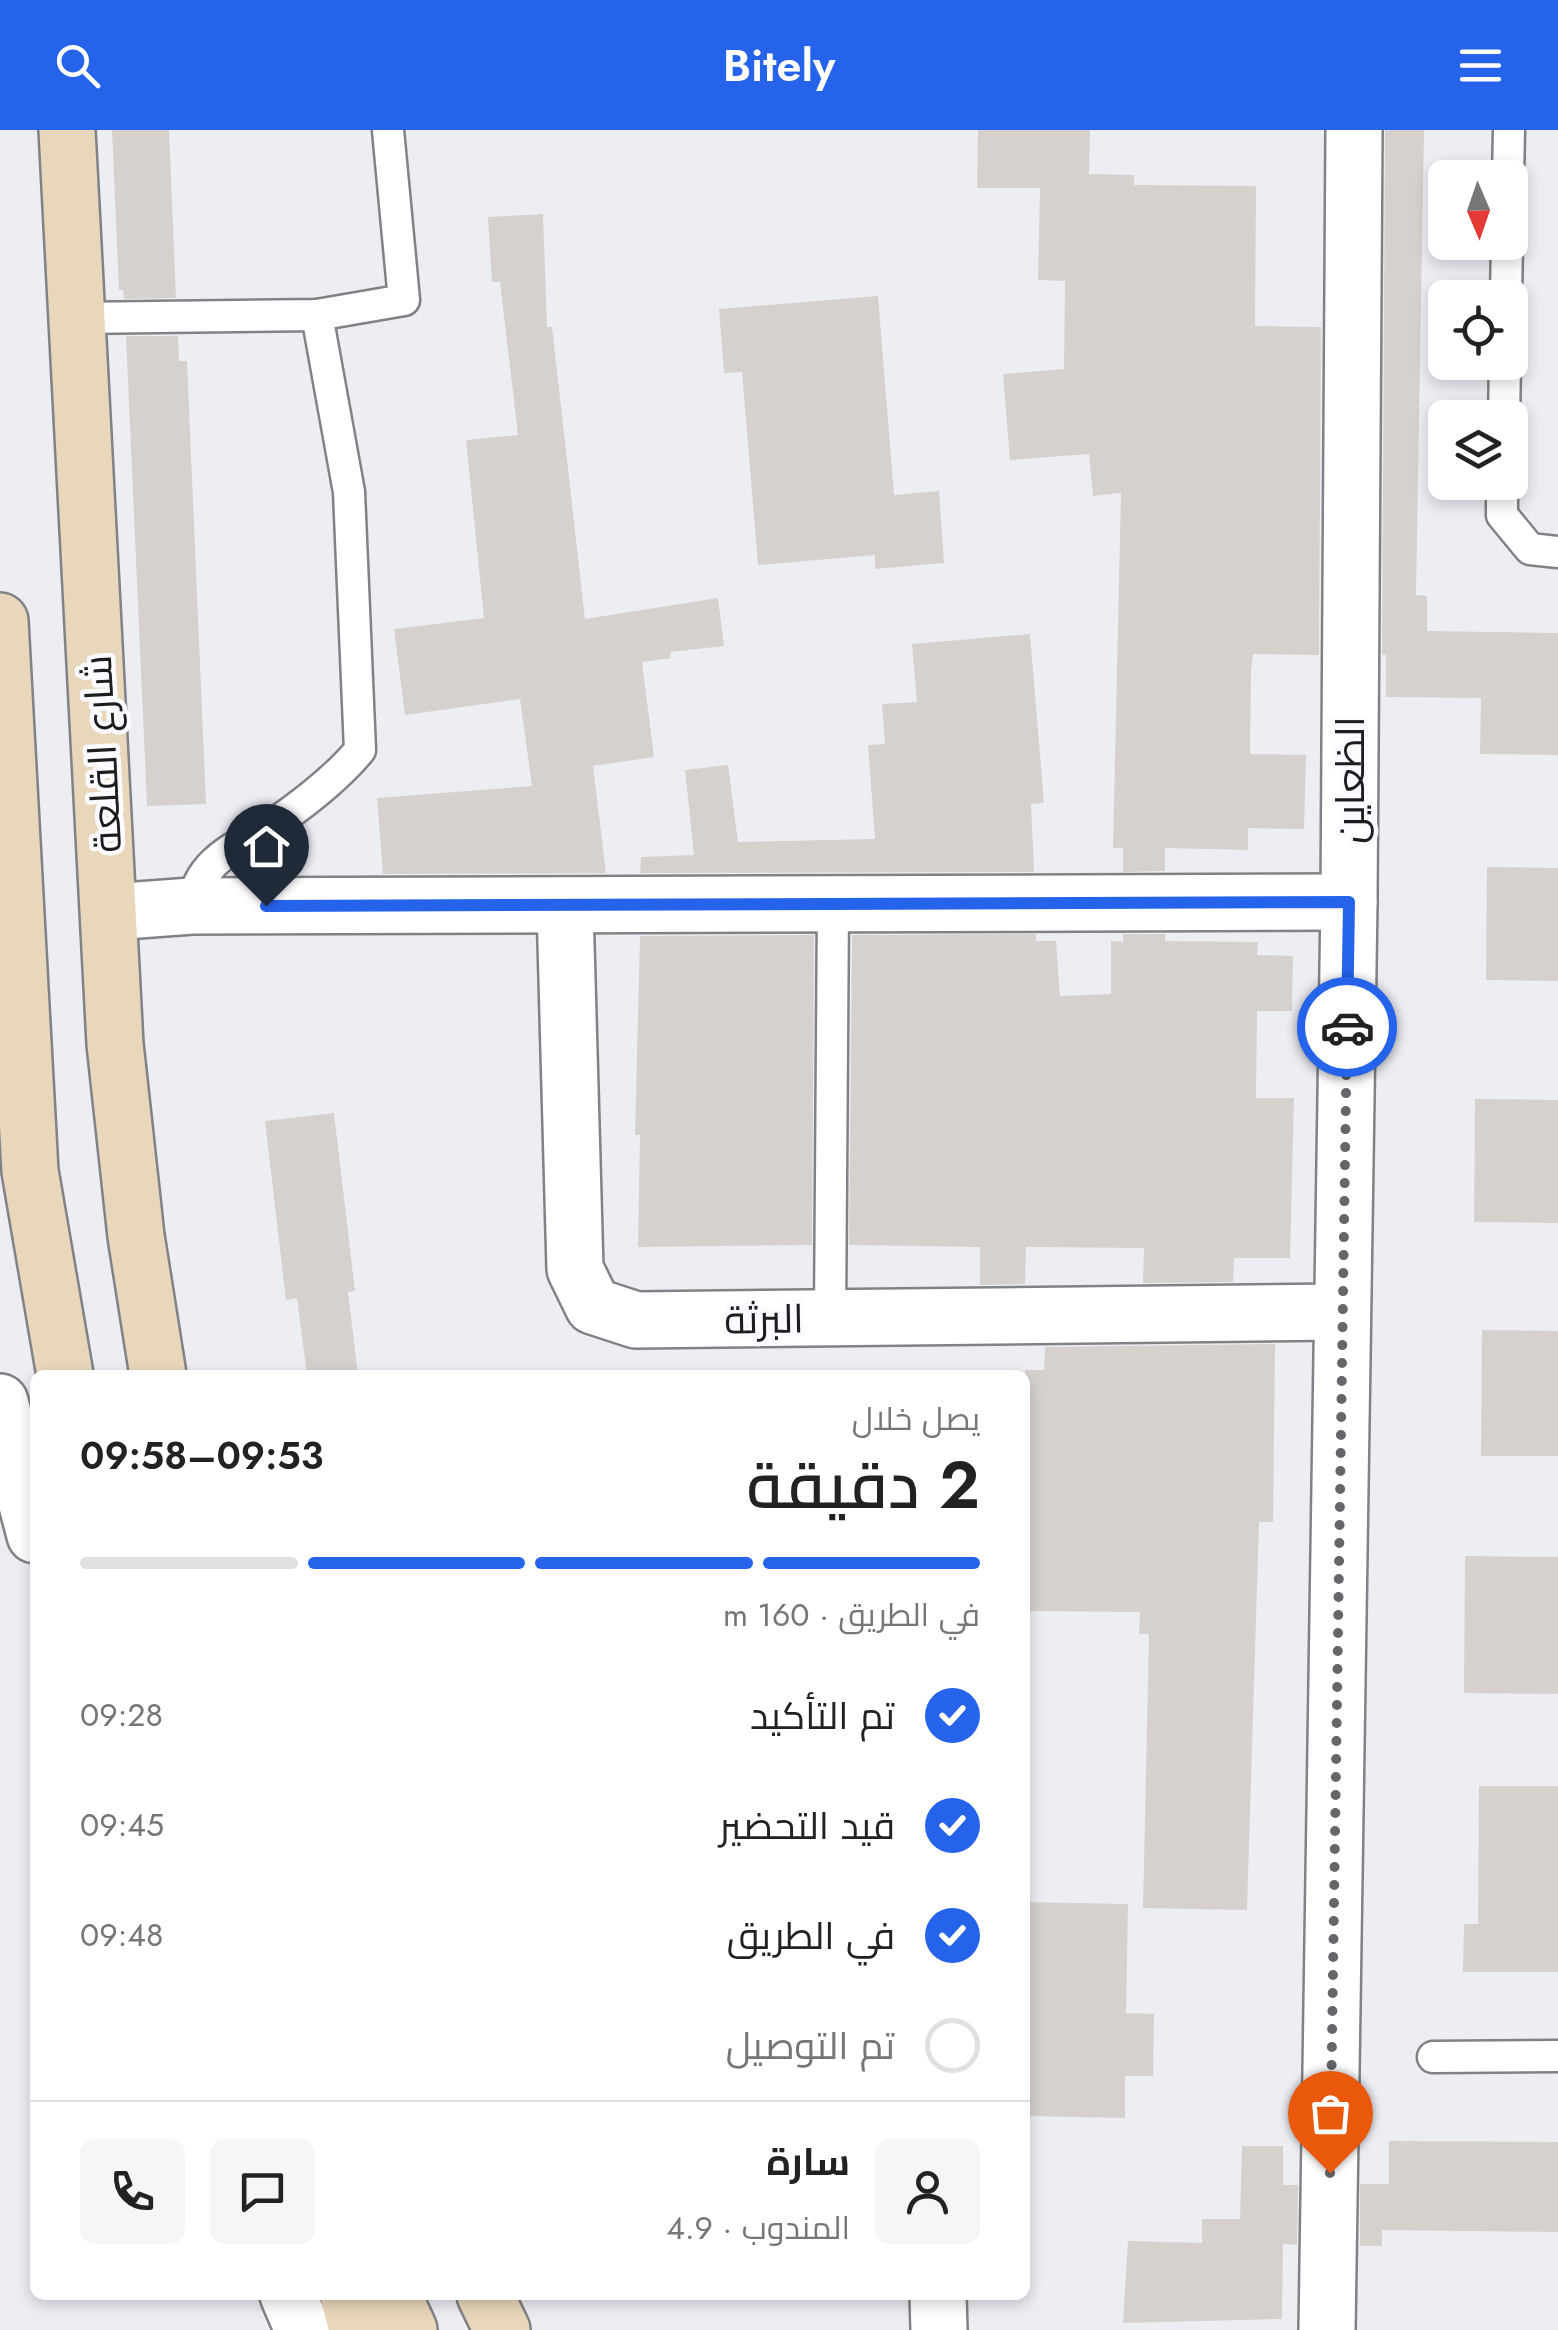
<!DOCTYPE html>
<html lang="ar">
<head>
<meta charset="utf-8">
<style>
  :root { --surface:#fff; --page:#f6f6f6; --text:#222; --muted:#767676; --line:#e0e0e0; --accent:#2563eb }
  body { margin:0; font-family:Jost,Cairo,sans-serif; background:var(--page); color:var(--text); direction:rtl; height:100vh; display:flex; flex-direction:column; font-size:38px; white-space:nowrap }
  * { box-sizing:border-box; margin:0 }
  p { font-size:32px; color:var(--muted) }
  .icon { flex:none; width:55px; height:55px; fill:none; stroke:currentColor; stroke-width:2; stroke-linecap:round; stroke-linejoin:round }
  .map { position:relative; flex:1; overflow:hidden; direction:ltr }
  .panel { position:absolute; left:30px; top:1240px; width:1000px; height:930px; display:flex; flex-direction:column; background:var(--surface); border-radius:15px; box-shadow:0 5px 15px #0003; direction:rtl }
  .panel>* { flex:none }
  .needle { width:65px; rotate:178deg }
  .controls { position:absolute; left:1428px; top:30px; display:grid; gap:20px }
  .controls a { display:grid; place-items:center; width:100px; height:100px; border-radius:15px; background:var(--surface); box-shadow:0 5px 15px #0003; font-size:50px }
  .pin { position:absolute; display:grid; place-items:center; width:85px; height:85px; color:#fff; margin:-102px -42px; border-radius:50% 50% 50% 0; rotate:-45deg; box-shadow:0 0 10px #0007 }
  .pin .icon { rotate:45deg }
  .courier { position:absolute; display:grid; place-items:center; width:100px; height:100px; margin:-50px; border:8px solid #2563eb; border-radius:50%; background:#fff; color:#222; box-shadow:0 2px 12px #0007 }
  .summary em { font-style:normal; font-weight:600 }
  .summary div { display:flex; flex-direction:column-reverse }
  .summary { display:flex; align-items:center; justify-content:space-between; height:170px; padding:0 50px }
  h1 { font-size:65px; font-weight:600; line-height:75px }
  .bar { display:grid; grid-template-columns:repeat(4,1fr); gap:15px 10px; align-content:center; height:120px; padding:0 50px }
  .bar i { height:12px; border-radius:8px; background:var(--line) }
  .bar .selected { background:var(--accent) }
  .bar p { grid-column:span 4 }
  .line { display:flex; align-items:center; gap:25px; padding:0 50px; border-top:2px solid var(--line) }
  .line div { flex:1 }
  .round { display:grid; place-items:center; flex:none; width:105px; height:105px; border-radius:15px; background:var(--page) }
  ol { padding:0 50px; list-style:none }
  li { display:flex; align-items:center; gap:30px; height:110px }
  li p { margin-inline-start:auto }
  li .icon { padding:10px; border-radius:50%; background:var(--accent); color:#fff; stroke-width:4 }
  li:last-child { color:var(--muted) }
  li i { width:55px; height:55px; border:5px solid var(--line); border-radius:50% }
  header { display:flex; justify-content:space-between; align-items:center; height:130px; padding:0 50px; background:var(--accent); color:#fff; font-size:45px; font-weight:600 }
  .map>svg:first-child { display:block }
  .building { fill:#d7d1ce }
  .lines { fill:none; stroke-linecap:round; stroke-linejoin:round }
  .lane-casing { stroke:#818287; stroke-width:35 }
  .street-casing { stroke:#818287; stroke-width:60 }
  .secondary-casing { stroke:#818287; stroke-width:60 }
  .lane { stroke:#fff; stroke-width:30 }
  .street { stroke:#fff; stroke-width:55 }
  .secondary { stroke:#e8d7bb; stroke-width:55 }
  .done { stroke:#66666a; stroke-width:10; stroke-dasharray:0 18 }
  .route { stroke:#2563eb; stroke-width:12 }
  .labels { text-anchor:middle; stroke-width:9; stroke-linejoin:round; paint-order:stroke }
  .street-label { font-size:40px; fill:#1d1d1f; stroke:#fbfbff }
</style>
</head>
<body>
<header><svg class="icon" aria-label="menu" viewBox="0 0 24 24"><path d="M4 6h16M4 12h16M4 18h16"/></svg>Bitely<svg class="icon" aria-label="search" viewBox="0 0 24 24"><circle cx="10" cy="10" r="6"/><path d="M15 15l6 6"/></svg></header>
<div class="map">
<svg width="1558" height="2200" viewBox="0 0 1558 2200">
  <rect width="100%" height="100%" fill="#edeef4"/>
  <g class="building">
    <path d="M112 0H169L176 168 124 169 123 160H119Z"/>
    <path d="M978 0H1090L1089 44 1134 45V55L1256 56 1255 196 1321 197 1319 525 1253 524 1251 541 1250 624 1306 625 1304 699 1248 698V720L1165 718V741L1123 742V718H1113L1121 363 1093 366 1089 324 1010 330 1003 244 1064 239 1065 151 1038 150 1040 58H977Z"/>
    <path d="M1385 0H1424L1416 465 1427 466V501L1558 503V625L1480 624 1481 568 1386 567V525H1382Z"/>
    <path d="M543 84 547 197H552L585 489 718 468 724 516 670 522 671 528 642 532 654 627 593 636 606 743 383 744 377 668 532 656 520 569 405 585 394 499 484 488 466 310 518 305 500 152H492L488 87Z"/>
    <path d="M878 166 894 365 939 361 944 433 875 439V425L758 435 742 242 724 243 719 179Z"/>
    <path d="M126 206H178L179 231H187L206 674 147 676Z"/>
    <path d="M1030 504 1044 673 1031 674 1034 742 640 743 641 727 694 725 685 640 728 635 738 712 875 709 868 615 885 614 882 574 917 572 912 514Z"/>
    <path d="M1487 737 1558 738V851L1486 850Z"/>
    <path d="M1036 804V811H1056L1060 866 1111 864V811L1123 812V804H1165V811L1258 812 1257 825 1293 826 1292 881H1257L1256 968H1294L1290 1128H1234L1233 1152 1143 1153 1144 1118 1026 1117 1025 1154 980 1155V1117L849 1115 852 805Z"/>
    <path d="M814 805 812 1115 638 1117 640 1005H635L640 806Z"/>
    <path d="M1475 969 1558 970V1093L1474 1092Z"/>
    <path d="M334 983 355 1161 348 1162 358 1245H307L297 1168 286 1170 265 991Z"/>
    <path d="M1482 1200 1558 1201V1326H1481Z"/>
    <path d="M1275 1214 1273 1392H1259L1247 1780 1143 1778 1149 1504H1139L1140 1482 1025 1481V1240H1044L1045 1217Z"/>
    <path d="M1465 1426 1558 1427V1564L1464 1563Z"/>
    <path d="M1479 1656H1558V1842H1463L1464 1794H1478Z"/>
    <path d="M1025 1772 1128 1774 1126 1883 1154 1884 1153 1946H1125V1988L1025 1986Z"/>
    <path d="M1389 2011 1558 2012V2102L1382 2100V2116H1360V2054H1389Z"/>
    <path d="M1242 2016H1283V2055H1298L1297 2115 1283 2114 1282 2189 1123 2193 1128 2111 1202 2113V2089H1240Z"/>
  </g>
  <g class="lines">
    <g class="lane-casing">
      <g id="lane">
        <path d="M1508 48 1509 0"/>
        <path d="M1506 168 1507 112"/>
        <path d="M77 188 317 185 404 170 388 0"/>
        <path d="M1504 288 1505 232"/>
        <path d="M1502 352V385L1530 419 1558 422"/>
        <path d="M192 776C200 727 239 717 277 692 307 671 337 648 360 620L349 362 317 185"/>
        <path d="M830 1188 833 775"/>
        <path d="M1433 1927 1558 1926"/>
      </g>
    </g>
    <g class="street-casing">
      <g id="street">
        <path d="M565 777 575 1139 593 1176 636 1190 1341 1182"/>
        <path d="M111 782 192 776 1349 772"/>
        <path d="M0 1272 35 1405"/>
        <path d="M288 2165 303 2200"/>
        <path d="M938 2165 939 2200"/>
        <path d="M1327 2200 1349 772 1354 0"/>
      </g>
    </g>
    <g class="secondary-casing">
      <g id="secondary">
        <path d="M67 0 115 914 136 1106 158 1245"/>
        <path d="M0 491 30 1041 65 1245"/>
        <path d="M348 2165 357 2200"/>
        <path d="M393 2165 409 2200"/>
        <path d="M485 2165 502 2200"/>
      </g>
    </g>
    <use href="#lane" class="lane"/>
    <use href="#street" class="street"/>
    <use href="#secondary" class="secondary"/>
  </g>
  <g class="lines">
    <path class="done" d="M1330 2043 1347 897"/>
    <path class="route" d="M266 776 1349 772 1347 897"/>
  </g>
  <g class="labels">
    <g class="street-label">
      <text transform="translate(102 624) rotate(-93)" y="14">شارع القلعة</text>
      <text transform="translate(1350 650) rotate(-90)" y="14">الظعاين</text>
      <text transform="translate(764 1189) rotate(-1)" y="14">البرثة</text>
    </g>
  </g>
</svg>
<div class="controls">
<a><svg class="needle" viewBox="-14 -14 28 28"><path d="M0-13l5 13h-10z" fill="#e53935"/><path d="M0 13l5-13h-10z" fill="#767676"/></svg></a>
<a><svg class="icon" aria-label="locate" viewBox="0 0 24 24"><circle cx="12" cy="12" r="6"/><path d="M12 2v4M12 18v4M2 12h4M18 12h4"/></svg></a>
<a><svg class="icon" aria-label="layers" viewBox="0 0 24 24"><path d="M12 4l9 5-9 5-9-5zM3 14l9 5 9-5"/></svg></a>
</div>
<div class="pin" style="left:1330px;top:2043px;background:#ea580c"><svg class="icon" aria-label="bag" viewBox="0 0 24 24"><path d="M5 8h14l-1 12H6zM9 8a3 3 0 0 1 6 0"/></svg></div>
<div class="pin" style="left:266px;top:776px;background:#1f2937"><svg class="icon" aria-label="home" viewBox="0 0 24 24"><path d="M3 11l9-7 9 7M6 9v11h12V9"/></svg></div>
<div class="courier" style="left:1347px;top:897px"><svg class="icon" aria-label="car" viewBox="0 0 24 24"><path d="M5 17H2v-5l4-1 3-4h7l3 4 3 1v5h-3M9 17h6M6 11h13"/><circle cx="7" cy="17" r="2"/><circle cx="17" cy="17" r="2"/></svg></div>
<section class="panel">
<div class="summary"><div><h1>2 دقيقة</h1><p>يصل خلال</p></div><em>09:53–09:58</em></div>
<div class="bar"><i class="selected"></i><i class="selected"></i><i class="selected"></i><i></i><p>في الطريق · 160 m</p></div>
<ol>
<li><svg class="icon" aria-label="check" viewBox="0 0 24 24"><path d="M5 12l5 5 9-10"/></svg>تم التأكيد<p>09:28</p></li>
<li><svg class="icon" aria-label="check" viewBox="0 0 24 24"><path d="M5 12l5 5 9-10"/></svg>قيد التحضير<p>09:45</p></li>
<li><svg class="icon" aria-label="check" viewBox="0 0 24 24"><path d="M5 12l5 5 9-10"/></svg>في الطريق<p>09:48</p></li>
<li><i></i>تم التوصيل</li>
</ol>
<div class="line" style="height:180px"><a class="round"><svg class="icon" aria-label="person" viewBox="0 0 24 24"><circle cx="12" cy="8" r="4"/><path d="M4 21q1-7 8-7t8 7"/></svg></a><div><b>سارة</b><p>المندوب · 4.9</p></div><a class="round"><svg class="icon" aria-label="chat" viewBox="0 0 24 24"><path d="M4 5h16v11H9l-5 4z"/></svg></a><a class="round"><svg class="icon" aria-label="phone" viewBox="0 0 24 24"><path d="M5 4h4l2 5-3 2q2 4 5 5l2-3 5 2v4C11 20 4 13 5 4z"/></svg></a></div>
</section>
</div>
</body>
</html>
